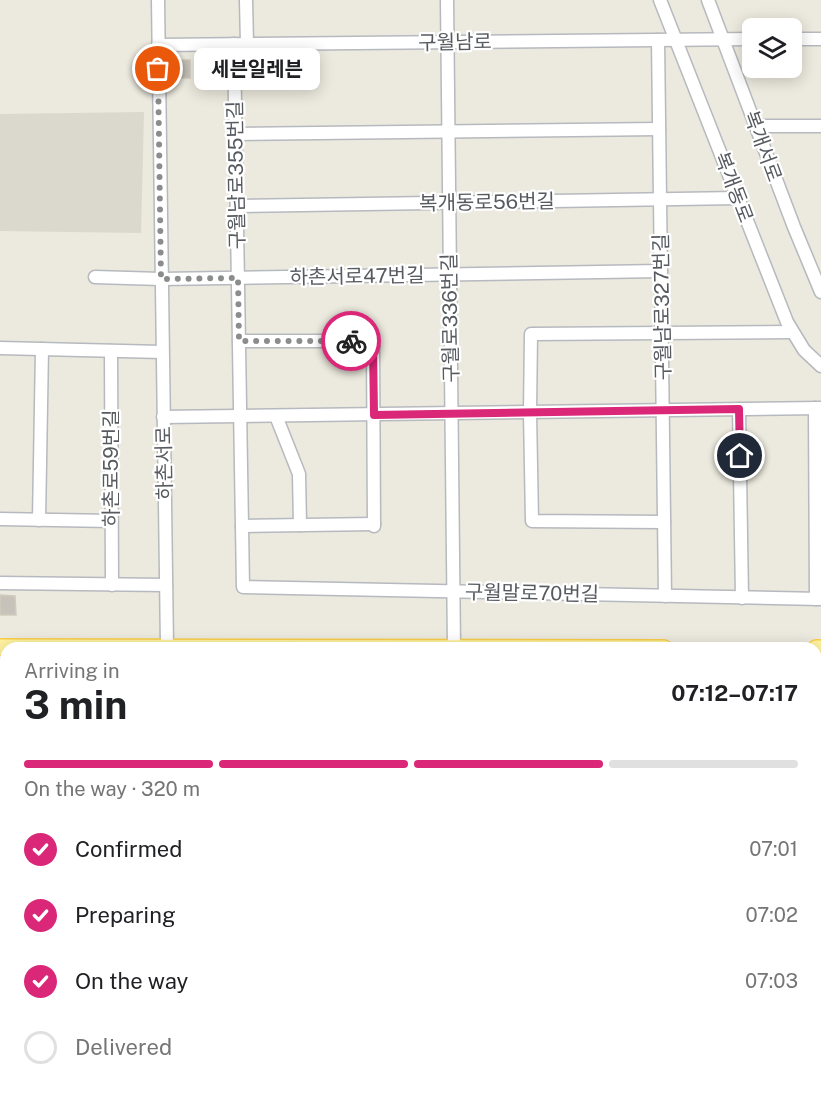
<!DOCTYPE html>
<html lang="en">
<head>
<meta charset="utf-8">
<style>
  :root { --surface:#fff; --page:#f2f2f2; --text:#202124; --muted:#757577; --line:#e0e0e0; --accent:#db2777 }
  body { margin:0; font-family:"Public Sans","Noto Sans KR",sans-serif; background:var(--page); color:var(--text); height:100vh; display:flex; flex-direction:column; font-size:22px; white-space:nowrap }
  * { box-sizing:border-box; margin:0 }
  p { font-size:20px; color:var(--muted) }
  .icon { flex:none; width:33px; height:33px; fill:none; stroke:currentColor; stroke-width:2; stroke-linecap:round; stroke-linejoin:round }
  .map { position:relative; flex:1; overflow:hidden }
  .sheet { position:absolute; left:0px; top:642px; width:822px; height:452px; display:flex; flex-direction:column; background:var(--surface); border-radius:18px 18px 0 0; box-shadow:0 3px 15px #0003 }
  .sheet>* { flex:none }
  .controls { position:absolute; left:742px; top:18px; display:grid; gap:12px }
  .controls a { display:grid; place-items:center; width:60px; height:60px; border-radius:9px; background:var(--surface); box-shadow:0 3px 15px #0003; font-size:30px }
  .pin { position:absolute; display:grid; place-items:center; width:51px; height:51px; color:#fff; margin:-26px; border:3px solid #fff; border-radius:50%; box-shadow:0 2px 6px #0007 }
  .courier { position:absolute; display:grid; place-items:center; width:60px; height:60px; margin:-30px; border:4px solid #db2777; border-radius:50%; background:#fff; color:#222; box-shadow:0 2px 8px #0007 }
  .bubble { position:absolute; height:42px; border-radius:9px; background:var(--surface); box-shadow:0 3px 15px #0003; font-size:20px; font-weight:700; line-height:42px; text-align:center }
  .headline em { font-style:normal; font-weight:700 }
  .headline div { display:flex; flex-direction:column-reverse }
  .headline { display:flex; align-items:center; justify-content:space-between; height:102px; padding:0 24px }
  h1 { font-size:39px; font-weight:700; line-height:45px }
  .bar { display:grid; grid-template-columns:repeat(4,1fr); gap:9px 6px; align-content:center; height:72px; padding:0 24px }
  .bar i { height:8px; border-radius:4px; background:var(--line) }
  .bar .current { background:var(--accent) }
  .bar p { grid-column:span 4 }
  ol { padding:0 24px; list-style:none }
  li { display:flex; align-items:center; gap:18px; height:66px }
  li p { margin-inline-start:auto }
  li .icon { padding:6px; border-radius:50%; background:var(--accent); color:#fff; stroke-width:4 }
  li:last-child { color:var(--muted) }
  li i { width:33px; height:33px; border:3px solid var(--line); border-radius:50% }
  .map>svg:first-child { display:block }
  .education { fill:#dbd8cd }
  .building { fill:#c7c3bb; stroke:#d1cbbc; stroke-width:1.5 }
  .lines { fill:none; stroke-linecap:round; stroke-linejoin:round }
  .minor-casing { stroke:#b6b9be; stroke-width:15 }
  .major-casing { stroke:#face49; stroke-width:18 }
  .path { stroke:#91c7a2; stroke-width:1.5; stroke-dasharray:6 3; stroke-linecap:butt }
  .minor { stroke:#fff; stroke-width:12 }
  .major { stroke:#fff3a0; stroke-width:15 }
  .done { stroke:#8b8d8c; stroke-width:6; stroke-dasharray:0 10.8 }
  .route { stroke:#db2777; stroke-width:8 }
  .labels { text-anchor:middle; stroke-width:4.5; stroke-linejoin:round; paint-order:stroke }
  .street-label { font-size:20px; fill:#575b60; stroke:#fff }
</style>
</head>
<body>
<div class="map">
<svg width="821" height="1093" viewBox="0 0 821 1093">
  <rect width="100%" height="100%" fill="#ece9de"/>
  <path class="education" d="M144 112 141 233 0 231V114Z"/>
  <g class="building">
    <path d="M178 60H190V78H170V69Z"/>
    <path d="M0 595 15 596 16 615H0Z"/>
  </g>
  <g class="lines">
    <g class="minor-casing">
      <g id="minor">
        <path d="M158 0 167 647"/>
        <path d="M246 0 247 44"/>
        <path d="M447 0 454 648"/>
        <path d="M660 0 787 322 804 350 821 366"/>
        <path d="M708 0 794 227 821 292"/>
        <path d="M792 39H821"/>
        <path d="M658 40 665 596"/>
        <path d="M234 44 243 587 821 599"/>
        <path d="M158 45 753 39"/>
        <path d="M756 126H821"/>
        <path d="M235 134 659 129"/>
        <path d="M237 206 738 198"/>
        <path d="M95 277 161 279 661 271"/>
        <path d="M239 341H368L373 345 374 526"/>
        <path d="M0 348 162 352"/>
        <path d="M111 351 112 585"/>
        <path d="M815 408 816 599"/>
        <path d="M739 409 742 598"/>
        <path d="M276 416 299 474 300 525"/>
        <path d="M163 417 821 408"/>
        <path d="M0 519 111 521"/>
        <path d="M39 520 42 349"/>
        <path d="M664 522 532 521 530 412 531 334 792 332"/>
        <path d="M242 526 374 524"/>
        <path d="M0 583 166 585"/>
        <path d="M816 761H821"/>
        <path d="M0 787 6 778"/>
        <path d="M816 853H821"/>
        <path d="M0 928 6 932"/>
        <path d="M816 946H821"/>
        <path d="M816 1080H821"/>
        <path d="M82 1088 89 1093"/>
        <path d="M148 1088 155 1093"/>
        <path d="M212 1088 219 1093"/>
        <path d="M457 1088 464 1093"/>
        <path d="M31 1093V1088"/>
        <path d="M266 1093 271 1088"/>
        <path d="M588 1093V1088"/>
        <path d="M663 1093V1088"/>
        <path d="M758 1093V1088"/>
      </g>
    </g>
    <g class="major-casing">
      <g id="major">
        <path d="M0 647 664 648"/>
        <path d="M816 648H821"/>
        <path d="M0 837 6 841"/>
        <path d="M339 1088 343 1093"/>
        <path d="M354 1088 361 1093"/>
      </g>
    </g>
    <path class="path" d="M0 870 6 873"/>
    <use href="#minor" class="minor"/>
    <use href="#major" class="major"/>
  </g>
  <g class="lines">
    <path class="done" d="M158 69 161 279 238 278 239 341H351"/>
    <path class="route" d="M351 341H369L373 345 374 415 739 409 740 456"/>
  </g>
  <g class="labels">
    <g class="street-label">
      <text transform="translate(455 42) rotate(-1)" y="7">구월남로</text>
      <text transform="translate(763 146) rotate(70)" y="7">복개서로</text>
      <text transform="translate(236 175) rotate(-91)" y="7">구월남로355번길</text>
      <text transform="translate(734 187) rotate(69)" y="7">복개동로</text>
      <text transform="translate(487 202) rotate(-1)" y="7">복개동로56번길</text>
      <text transform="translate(357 276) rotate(-1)" y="7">하촌서로47번길</text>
      <text transform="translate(662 307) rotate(-91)" y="7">구월남로327번길</text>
      <text transform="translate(450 318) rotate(-91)" y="7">구월로336번길</text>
      <text transform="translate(164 463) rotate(-91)" y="7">하촌서로</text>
      <text transform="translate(111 468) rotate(-90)" y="7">하촌로59번길</text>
      <text transform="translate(532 593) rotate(1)" y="7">구월말로70번길</text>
    </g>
  </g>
</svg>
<div class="controls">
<a><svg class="icon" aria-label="layers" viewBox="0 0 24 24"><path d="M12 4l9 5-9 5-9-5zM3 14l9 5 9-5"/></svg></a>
</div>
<div class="pin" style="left:158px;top:69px;background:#ea580c"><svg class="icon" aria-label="bag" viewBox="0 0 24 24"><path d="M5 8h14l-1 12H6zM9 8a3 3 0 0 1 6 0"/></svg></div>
<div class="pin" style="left:740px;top:456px;background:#1f2937"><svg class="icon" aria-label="home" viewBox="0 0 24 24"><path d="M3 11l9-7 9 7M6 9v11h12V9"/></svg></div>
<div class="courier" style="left:351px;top:341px"><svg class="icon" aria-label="bike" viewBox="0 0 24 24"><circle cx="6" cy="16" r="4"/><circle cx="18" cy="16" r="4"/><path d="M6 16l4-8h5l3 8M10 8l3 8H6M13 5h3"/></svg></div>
<div class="bubble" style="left:194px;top:48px;width:126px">세븐일레븐</div>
<section class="sheet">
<div class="headline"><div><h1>3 min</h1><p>Arriving in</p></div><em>07:12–07:17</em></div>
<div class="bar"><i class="current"></i><i class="current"></i><i class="current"></i><i></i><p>On the way · 320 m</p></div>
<ol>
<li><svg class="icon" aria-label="check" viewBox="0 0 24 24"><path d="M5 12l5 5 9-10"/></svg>Confirmed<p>07:01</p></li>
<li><svg class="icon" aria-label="check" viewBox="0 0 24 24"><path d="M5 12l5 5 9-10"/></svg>Preparing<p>07:02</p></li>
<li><svg class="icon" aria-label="check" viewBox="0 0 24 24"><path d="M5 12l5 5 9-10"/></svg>On the way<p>07:03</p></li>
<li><i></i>Delivered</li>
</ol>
</section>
</div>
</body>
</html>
